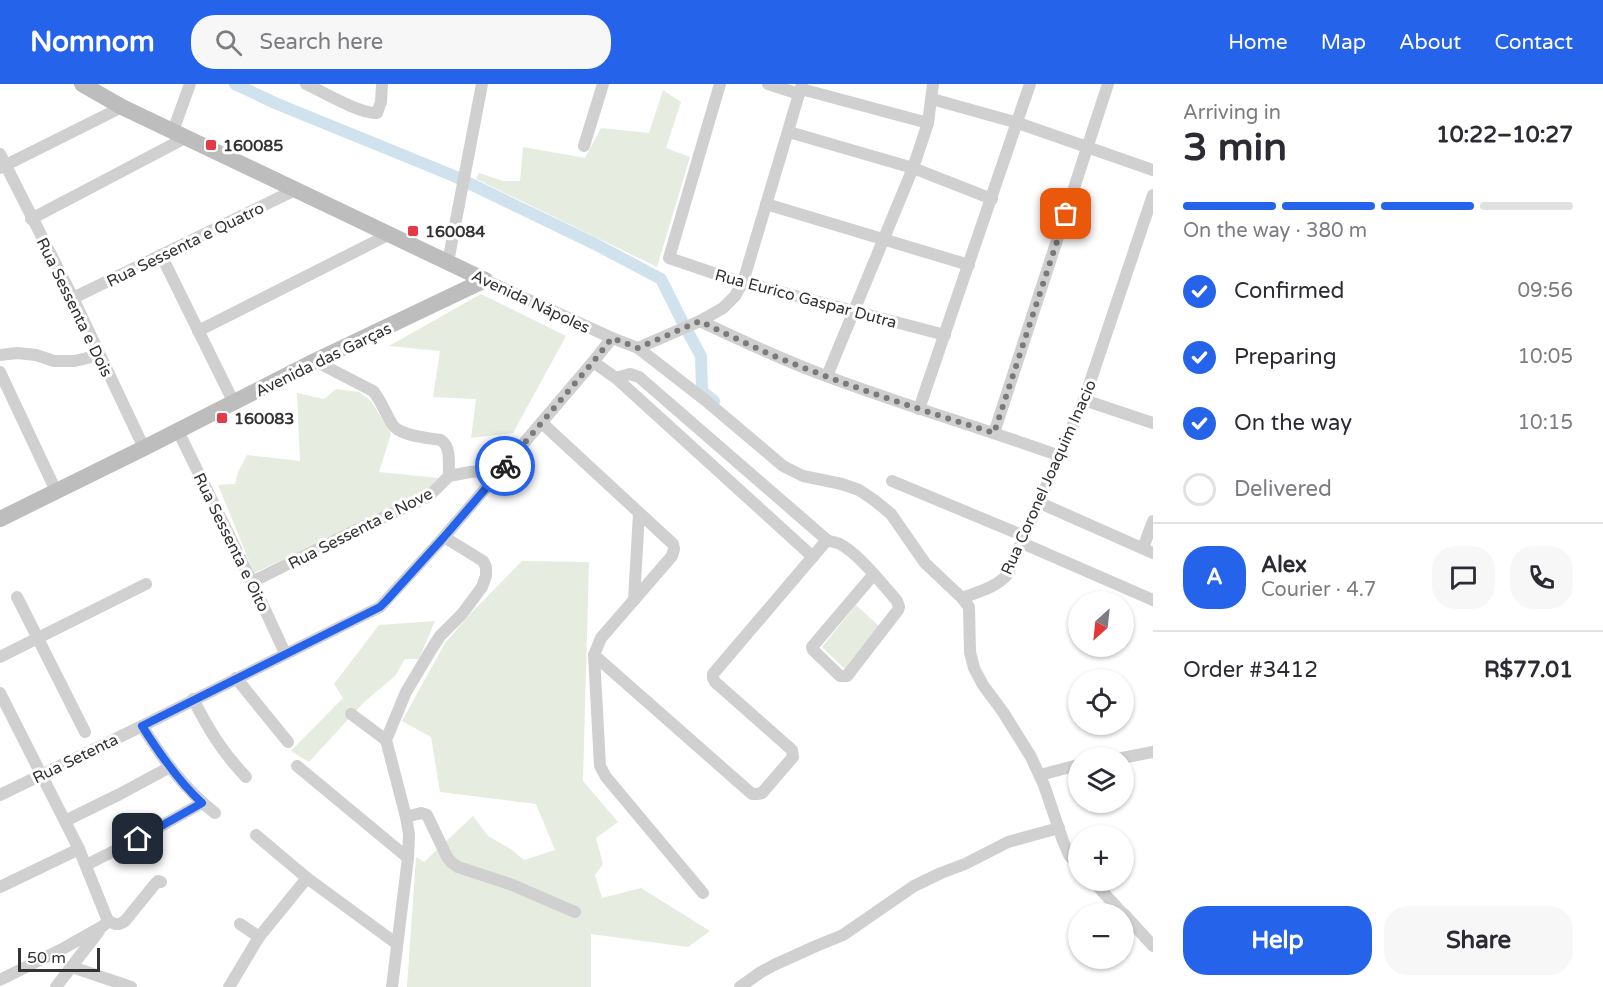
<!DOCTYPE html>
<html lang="en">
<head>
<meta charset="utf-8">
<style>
  :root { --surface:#fff; --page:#f7f7f7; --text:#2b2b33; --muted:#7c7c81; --line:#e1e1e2; --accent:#2563eb }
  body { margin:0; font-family:"Varela Round",sans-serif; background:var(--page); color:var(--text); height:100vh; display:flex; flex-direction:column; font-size:22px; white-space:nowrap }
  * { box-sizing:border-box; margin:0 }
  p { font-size:20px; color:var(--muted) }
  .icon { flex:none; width:33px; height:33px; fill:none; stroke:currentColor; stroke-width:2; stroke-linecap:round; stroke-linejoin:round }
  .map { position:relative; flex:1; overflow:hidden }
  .side { display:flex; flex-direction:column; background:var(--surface); width:450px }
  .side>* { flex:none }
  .needle { width:39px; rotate:207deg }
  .tools { position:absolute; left:1068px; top:507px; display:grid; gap:12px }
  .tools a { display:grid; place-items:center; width:66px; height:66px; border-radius:50%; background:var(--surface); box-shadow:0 2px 4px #0004; font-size:30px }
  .scale { position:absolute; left:18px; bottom:15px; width:82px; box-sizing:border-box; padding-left:6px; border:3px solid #333; border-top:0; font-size:16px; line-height:21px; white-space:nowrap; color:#333; -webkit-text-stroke:4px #fff; paint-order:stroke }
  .pin { position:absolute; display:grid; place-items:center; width:51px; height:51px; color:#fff; margin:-26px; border-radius:12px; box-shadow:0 3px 9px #0006 }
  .courier { position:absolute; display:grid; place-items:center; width:60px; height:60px; margin:-30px; border:4px solid #2563eb; border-radius:50%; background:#fff; color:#222; box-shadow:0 2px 8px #0007 }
  .overview em { font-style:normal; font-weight:700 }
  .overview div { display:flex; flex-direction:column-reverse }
  .overview { display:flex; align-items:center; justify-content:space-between; height:102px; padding:0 30px }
  h1 { font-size:39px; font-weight:700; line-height:45px }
  .bar { display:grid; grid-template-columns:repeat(4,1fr); gap:9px 6px; align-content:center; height:72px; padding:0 30px }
  .bar i { height:8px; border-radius:4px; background:var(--line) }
  .bar .on { background:var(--accent) }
  .bar p { grid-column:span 4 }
  .line { display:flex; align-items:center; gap:15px; padding:0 30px; border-top:2px solid var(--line) }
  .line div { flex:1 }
  .round { display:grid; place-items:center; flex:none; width:63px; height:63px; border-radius:24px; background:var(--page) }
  ol { padding:0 30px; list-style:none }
  li { display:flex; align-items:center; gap:18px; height:66px }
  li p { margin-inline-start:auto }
  li .icon { padding:6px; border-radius:50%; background:var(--accent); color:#fff; stroke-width:4 }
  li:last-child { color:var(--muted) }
  li i { width:33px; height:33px; border:3px solid var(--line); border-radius:50% }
  .button { display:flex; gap:12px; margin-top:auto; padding:12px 30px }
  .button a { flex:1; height:69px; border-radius:24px; background:var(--accent); color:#fff; font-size:24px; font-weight:700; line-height:69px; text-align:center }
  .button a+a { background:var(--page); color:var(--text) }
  header { display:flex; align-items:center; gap:36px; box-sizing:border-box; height:84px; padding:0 30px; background:var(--accent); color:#fff }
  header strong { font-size:28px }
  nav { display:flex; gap:33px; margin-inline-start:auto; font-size:21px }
  .search { width:420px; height:54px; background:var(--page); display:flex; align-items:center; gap:15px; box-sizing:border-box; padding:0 21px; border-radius:24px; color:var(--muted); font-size:22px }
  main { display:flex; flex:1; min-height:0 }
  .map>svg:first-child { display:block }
  .green { fill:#e6ecdf }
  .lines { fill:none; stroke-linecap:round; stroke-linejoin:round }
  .canal { stroke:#cfe2ee; stroke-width:12 }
  .street { stroke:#d0d0d0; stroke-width:12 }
  .secondary { stroke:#bdbdbd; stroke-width:16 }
  .done { stroke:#7a7a7a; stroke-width:6; stroke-dasharray:0 10.8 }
  .route { stroke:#2563eb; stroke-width:8 }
  .poi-dot { fill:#e63946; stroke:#fff; stroke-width:2 }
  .labels { text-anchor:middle; stroke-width:6; stroke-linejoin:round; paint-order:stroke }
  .poi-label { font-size:16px; font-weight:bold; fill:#333; stroke:#fff; text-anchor:start }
  .street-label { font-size:16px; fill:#333; stroke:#fff }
</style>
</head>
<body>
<header>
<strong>Nomnom</strong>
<div class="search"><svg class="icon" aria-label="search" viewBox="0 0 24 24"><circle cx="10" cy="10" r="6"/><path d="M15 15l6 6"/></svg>Search here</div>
<nav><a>Home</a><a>Map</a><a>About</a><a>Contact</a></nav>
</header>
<main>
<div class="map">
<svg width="1153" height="903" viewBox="0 0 1153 903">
  <rect width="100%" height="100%" fill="#fff"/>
  <g class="green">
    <path d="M663 6 681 18 666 64 690 73 657 183 476 95 479 89 503 97H520L523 63 585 74 601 44 649 49Z"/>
    <path d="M481 210 566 252 513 349 471 354 476 315 433 313 440 267 389 262Z"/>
    <path d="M336 305 359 308 371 317 391 350 379 388 438 394 424 409 254 489 218 401 235 400 238 388 247 371 300 377 297 309 324 315Z"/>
    <path d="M522 477 589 478 583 697 618 738 596 754 603 780 595 791 602 814 641 804 710 847 688 863 591 850V903H407L416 773 424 778 473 732 488 752 512 766 524 776 555 766 536 720 440 708 431 653 402 637 445 559 473 527Z"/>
    <path d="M856 521 880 543 846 586 822 563Z"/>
    <path d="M435 537 419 575H405L395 592 364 618 309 678 291 667 343 614 334 600 379 541Z"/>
  </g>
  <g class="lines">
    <g class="canal">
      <path d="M235 0 275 19 454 92 595 160 661 195 682 237"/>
      <path d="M689 250 701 272 702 307 714 317"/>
    </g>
    <g class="street">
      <path d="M306 0C323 8 360 30 377 29L381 18 382 0"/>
      <path d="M720 0 669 174 731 195 945 251"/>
      <path d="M768 0 799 10"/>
      <path d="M801 5 928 39"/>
      <path d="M932 15 1018 39 1153 86"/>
      <path d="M173 47 190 0"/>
      <path d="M789 48 913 84 992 115"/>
      <path d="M584 62 603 0"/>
      <path d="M0 70 73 214 144 364"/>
      <path d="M0 84 122 23"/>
      <path d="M766 120 969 181"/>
      <path d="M31 135 187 53"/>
      <path d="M161 171 234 319"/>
      <path d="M448 178 482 0"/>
      <path d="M485 196 612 254 638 264 705 316 783 382 803 392 842 400 859 406 874 416 891 430 925 479 962 514 969 523 970 568 974 584 983 601 1003 628 1031 673 1044 701 1063 757 1069 771 1078 782"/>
      <path d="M73 214 297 105"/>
      <path d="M700 237C742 257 783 276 826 292 903 321 982 344 1060 372"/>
      <path d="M198 247 390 150"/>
      <path d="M638 264 700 237 723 224 735 212 743 198 802 0"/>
      <path d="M0 271 17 269 36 271 54 277H75L99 271"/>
      <path d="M315 277 373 307C381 316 385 329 392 340 399 352 428 354 441 356 452 364 448 380 449 392"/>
      <path d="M593 278 616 294 813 473"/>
      <path d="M0 288 56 407"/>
      <path d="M827 292 913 84 928 39 933 0"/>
      <path d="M616 294 630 290 639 293 827 456C831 458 836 458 840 460 859 470 883 501 897 517L899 523 898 526 847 592H840L813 566 812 563 874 490"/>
      <path d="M1084 316 1153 339"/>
      <path d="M919 325 1030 0"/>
      <path d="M542 339 673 460 674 465 672 472 601 554 594 571 600 682 606 693 703 809"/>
      <path d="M178 347 252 498 285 569"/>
      <path d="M994 349 1108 0"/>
      <path d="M892 397 1024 452"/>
      <path d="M1040 419 1153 469"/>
      <path d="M1022 459 1153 516"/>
      <path d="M1143 464 1153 437"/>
      <path d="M252 498 356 446 415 419 430 411 449 392 470 388 501 386"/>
      <path d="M17 513 85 648"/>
      <path d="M962 514C978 508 995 504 1007 491L1084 316 1153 111"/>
      <path d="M634 516 639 429"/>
      <path d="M594 571 752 710H757L762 709 793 673 792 666 715 598 713 594V590L827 456"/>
      <path d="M0 573 146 500"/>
      <path d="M236 594 288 658"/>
      <path d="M0 609 79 765 108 837"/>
      <path d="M193 615C209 646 222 668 246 693"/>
      <path d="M351 630 386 656"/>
      <path d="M142 642C163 675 184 705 215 729"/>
      <path d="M1122 674 1153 668"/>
      <path d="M297 682 408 774"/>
      <path d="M1040 691 1078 681"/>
      <path d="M0 711 142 642 380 523 444 453 593 278 612 254"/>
      <path d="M406 733 421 729 427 731 447 773 451 778 458 783 510 800 575 828"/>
      <path d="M65 737 120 710 170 683"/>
      <path d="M256 751 307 794 397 860"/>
      <path d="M86 781 138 755 202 719"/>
      <path d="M1092 796 1123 830"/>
      <path d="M0 803 79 765"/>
      <path d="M1124 830 1153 862"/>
      <path d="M108 837C115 840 118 842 125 837L155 800 158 797 161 798"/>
      <path d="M240 840 259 853"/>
      <path d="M72 883 131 903"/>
      <path d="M0 896 64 864 103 842 108 837"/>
      <path d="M56 903 99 847"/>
      <path d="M229 903 259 853 307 794"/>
      <path d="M392 903 408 774 409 750 406 733 386 656 406 608 431 566 440 552 462 530 482 503 486 492V483L483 477 444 453"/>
      <path d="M740 903 761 888 774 881 816 862 843 851 914 802 941 789 965 780 1008 758 1059 744"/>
    </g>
    <g class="secondary">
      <path d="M82 0 122 23 485 196"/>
      <path d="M0 435 144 364 315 277 485 196"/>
    </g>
  </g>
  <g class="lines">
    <path class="done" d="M505 382 593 278 612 254 638 264 700 237C722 248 745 259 767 269 841 300 918 325 994 349L1066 130"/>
    <path class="route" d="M138 755 202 719C178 697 159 669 142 642L380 523 386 517 444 453 505 382"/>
  </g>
  <g class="poi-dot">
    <rect x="205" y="55" width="12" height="12" rx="3"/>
    <rect x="407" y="141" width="12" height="12" rx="3"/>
    <rect x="216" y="328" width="12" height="12" rx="3"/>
  </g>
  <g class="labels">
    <g class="poi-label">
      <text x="223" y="67">160085</text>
      <text x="425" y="153">160084</text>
      <text x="234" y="340">160083</text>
    </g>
    <g class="street-label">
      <text transform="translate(185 160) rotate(-26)" y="6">Rua Sessenta e Quatro</text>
      <text transform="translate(806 214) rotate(15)" y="6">Rua Eurico Gaspar Dutra</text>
      <text transform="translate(531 217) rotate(25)" y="6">Avenida Nápoles</text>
      <text transform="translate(75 223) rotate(64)" y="6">Rua Sessenta e Dois</text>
      <text transform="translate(323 275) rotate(-26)" y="6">Avenida das Garças</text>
      <text transform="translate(1048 393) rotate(-66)" y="6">Rua Coronel Joaquim Inacio</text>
      <text transform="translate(360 444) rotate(-27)" y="6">Rua Sessenta e Nove</text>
      <text transform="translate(232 458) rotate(64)" y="6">Rua Sessenta e Oito</text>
      <text transform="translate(75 674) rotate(-26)" y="6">Rua Setenta</text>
    </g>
  </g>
</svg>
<div class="tools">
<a><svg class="needle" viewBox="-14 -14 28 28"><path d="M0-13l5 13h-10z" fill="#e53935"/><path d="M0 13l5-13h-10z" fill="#7c7c81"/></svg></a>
<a><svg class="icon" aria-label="locate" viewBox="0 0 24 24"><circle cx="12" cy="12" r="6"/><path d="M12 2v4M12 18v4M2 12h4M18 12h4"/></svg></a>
<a><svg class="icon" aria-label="layers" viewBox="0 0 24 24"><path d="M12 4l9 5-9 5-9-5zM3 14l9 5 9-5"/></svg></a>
<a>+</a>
<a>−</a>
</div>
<div class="scale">50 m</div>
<div class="pin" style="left:1066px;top:130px;background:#ea580c"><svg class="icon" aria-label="bag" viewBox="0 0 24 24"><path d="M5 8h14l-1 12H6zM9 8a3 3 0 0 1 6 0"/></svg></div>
<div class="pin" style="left:138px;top:755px;background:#1f2937"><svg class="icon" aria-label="home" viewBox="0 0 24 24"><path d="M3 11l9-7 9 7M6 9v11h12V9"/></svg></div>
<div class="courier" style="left:505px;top:382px"><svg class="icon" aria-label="bike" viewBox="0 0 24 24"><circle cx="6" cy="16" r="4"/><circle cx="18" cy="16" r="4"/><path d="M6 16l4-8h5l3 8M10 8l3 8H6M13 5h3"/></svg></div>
</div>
<section class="side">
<div class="overview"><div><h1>3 min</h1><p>Arriving in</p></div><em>10:22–10:27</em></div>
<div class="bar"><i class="on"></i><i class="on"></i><i class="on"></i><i></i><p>On the way · 380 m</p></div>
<ol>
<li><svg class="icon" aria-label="check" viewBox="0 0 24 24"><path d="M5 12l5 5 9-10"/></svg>Confirmed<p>09:56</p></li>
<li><svg class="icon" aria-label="check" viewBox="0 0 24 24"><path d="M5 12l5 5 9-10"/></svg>Preparing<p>10:05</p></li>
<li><svg class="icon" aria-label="check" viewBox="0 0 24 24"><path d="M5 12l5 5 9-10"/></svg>On the way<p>10:15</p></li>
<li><i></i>Delivered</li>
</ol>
<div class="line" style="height:108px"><b class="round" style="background:var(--accent);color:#fff">A</b><div><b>Alex</b><p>Courier · 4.7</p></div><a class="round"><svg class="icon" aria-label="chat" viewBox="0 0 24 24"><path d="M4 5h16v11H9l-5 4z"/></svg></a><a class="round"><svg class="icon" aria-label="phone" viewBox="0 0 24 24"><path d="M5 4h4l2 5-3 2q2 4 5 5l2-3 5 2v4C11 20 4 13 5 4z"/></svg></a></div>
<div class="line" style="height:78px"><div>Order #3412</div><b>R$77.01</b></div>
<div class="button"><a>Help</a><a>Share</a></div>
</section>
</main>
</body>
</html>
